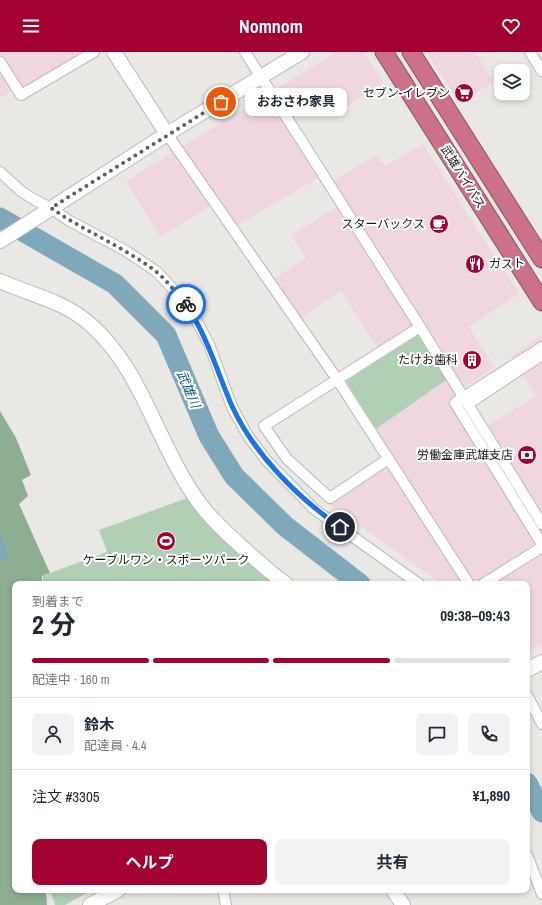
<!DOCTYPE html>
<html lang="ja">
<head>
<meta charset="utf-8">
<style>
  :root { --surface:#fff; --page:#f2f2f3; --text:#1f2937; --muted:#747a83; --line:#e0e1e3; --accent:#a20232 }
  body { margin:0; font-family:"Archivo Narrow","Noto Sans JP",sans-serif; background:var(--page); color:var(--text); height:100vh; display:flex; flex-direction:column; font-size:15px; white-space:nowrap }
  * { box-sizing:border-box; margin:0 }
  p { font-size:13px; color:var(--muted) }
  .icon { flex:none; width:22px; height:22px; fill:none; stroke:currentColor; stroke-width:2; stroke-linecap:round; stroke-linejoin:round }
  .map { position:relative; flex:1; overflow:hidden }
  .panel { position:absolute; left:12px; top:529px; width:518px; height:312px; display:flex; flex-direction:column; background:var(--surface); border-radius:8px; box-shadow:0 2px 6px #0003 }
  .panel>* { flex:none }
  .tools { position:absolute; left:494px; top:12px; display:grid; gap:8px }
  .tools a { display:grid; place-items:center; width:36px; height:36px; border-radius:8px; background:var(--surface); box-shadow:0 2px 6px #0003; font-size:20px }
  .pin { position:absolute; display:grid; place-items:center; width:34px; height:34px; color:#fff; margin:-17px; border:2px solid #fff; border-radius:50%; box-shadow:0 1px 4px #0007 }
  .courier { position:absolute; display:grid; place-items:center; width:40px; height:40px; margin:-20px; border:3px solid #1a73e8; border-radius:50%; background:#fff; color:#222; box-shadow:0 1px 5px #0007 }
  .bubble { position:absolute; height:28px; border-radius:8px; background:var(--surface); box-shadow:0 2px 6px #0003; font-size:13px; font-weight:700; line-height:28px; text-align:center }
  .summary em { font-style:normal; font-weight:700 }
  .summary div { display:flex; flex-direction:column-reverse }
  .summary { display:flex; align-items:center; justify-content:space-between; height:68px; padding:0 20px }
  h1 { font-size:26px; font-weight:700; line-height:30px }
  .bar { display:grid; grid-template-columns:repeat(4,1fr); gap:6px 4px; align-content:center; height:48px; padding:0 20px }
  .bar i { height:5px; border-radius:3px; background:var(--line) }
  .bar .current { background:var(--accent) }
  .bar p { grid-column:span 4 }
  .line { display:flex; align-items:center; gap:10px; padding:0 20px; border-top:1px solid var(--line) }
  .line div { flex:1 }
  .round { display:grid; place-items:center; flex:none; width:42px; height:42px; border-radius:8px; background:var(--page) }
  .button { display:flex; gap:8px; margin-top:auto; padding:8px 20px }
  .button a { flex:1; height:46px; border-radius:8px; background:var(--accent); color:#fff; font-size:16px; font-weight:700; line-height:46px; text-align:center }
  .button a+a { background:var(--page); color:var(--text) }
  header { display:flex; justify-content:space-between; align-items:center; height:52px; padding:0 20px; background:var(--accent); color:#fff; font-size:18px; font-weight:700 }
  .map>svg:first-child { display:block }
  .commercial { fill:#f0d7df }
  .green { fill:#afd0b5 }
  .forest { fill:#8eae94 }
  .water { fill:#7fa9ba }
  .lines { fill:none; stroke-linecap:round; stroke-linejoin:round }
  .river { stroke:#7fa9ba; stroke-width:21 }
  .street-casing { stroke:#bbbab7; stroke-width:12 }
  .secondary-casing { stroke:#bbbab7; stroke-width:16 }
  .highway-casing { stroke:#8c5260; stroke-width:19 }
  .street { stroke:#fff; stroke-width:10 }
  .secondary { stroke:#fff; stroke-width:14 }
  .highway { stroke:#cb7288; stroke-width:17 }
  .done { stroke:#61605e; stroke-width:4; stroke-dasharray:0 7.2 }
  .route { stroke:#1a73e8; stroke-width:5 }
  .labels { text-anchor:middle; stroke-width:4; stroke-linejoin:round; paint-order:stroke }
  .poi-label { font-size:12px; fill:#171716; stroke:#fff; text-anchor:end }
  .street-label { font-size:12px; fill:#171716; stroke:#fff }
  .water-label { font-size:13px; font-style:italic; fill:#045c75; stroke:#fff }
</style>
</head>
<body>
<header><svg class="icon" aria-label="menu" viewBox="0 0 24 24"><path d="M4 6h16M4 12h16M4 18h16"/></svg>Nomnom<svg class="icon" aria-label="heart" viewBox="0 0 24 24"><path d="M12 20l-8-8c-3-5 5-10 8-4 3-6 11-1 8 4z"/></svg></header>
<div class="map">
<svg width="542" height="853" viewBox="0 0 542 853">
  <rect width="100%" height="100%" fill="#eae8e5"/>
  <g class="commercial">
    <path d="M0 0H102L20 48 12 39 0 46Z"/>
    <path d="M336 0H364L383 30 343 57 328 36 291 60 327 121 236 174 219 149 160 185 126 129Z"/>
    <path d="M427 0H475L494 30 459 51Z"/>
    <path d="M423 92 519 242 469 275 495 315 454 342 477 380 536 344 511 304 542 283V592L527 600V532H442L330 453 395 409 376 377 446 328 417 284 383 305 341 239 292 272 264 233 306 206 291 183 342 151 330 131 376 103 385 114Z"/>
  </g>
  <g class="green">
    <path d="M418 283 446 328 376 377 346 329Z"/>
    <path d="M190 445 278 532H43V524L50 521 107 500 99 478Z"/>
    <path d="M50 838H92L65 853H55Z"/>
  </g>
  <path class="forest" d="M0 359 16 386 31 423 22 428 28 444 19 452 50 521 42 524V532H15V838H46L47 853H0Z"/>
  <path class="water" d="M0 480 8 502 7 507 0 508Z"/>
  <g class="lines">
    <g class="river">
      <path d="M0 166 115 232 166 283 209 384 234 424 285 474 360 532"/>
      <path d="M527 731 542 760"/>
    </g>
    <g class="street-casing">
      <g id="street">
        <path d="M245 0 420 275 542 472"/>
        <path d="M530 0 542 19"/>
        <path d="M0 10 21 43 94 0"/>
        <path d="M167 82 337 327 469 532"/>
        <path d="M0 120 22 140 35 148 51 156 68 168 126 199 156 219 188 253 209 292 232 355 248 384 267 409 314 457 419 532"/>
        <path d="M467 343 542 295"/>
        <path d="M459 348 455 351 540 489"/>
        <path d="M468 352 539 305"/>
        <path d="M388 407 330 446 287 407 264 374 420 275"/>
        <path d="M483 532 542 495"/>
        <path d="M527 643 542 672"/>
        <path d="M527 803 542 842"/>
        <path d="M223 838 226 853"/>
      </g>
    </g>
    <g class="secondary-casing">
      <g id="secondary">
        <path d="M114 0 167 82"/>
        <path d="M0 189 167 82 302 0"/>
        <path d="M0 229C31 243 64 249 90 272 141 317 155 384 191 439 205 461 223 478 242 495 257 508 270 521 286 532"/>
        <path d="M527 618 542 610"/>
        <path d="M393 838 403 853"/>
        <path d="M90 853 118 838"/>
      </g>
    </g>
    <g class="highway-casing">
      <g id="highway">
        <path d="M384 0 542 250"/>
        <path d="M411 0 542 207"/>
      </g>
    </g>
    <use href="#street" class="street"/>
    <use href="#secondary" class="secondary"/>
    <use href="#highway" class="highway"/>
  </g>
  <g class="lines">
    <path class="done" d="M186 252C176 241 166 227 154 218 122 194 84 179 51 156L221 50"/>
    <path class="route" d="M186 252C191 258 194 266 198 273 212 299 220 327 232 354 254 402 297 445 340 475"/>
  </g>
  <defs>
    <g id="supermarket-disc" transform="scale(1)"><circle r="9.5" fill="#a20232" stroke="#fff"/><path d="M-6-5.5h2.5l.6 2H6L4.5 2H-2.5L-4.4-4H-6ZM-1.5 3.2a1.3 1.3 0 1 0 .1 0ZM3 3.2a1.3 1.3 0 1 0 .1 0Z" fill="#fff"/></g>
    <g id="cafe-disc" transform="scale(1)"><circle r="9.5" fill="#a20232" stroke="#fff"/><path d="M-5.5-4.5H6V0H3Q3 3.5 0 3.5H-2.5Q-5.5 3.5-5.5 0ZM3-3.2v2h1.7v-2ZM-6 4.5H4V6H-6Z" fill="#fff"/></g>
    <g id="restaurant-disc" transform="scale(1)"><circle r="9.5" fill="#a20232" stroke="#fff"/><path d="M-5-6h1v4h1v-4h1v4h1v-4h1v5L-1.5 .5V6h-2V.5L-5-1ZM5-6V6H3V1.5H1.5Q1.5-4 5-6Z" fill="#fff"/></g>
    <g id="building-disc" transform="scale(1)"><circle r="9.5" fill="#a20232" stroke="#fff"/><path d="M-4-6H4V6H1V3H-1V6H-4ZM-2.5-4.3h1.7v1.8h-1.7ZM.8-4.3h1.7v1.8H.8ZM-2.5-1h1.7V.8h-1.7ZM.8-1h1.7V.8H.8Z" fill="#fff"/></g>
    <g id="bank-disc" transform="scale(1)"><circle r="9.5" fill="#a20232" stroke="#fff"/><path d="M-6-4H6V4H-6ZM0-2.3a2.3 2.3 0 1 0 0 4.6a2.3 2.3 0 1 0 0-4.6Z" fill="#fff"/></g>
    <g id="stadium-disc" transform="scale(1)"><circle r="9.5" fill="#a20232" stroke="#fff"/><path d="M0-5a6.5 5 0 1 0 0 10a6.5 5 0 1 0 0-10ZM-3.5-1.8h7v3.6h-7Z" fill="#fff"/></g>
  </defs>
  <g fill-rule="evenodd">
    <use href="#supermarket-disc" x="464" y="41"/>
    <use href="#cafe-disc" x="439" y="172"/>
    <use href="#restaurant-disc" x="475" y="212"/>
    <use href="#building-disc" x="472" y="308"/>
    <use href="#bank-disc" x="527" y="403"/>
    <use href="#stadium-disc" x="166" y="489"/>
  </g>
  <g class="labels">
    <g class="poi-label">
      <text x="450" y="45">セブン-イレブン</text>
      <text x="425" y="176">スターバックス</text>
      <text x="489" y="216" text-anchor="start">ガスト</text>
      <text x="458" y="312">たけお歯科</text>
      <text x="513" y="407">労働金庫武雄支店</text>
      <text x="166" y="512" text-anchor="middle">ケーブルワン・スポーツパーク</text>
    </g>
    <g class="street-label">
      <text transform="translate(463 125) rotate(58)" y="4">武雄バイパス</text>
    </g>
    <g class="water-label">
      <text transform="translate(189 337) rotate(67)" y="5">武雄川</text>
    </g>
  </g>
</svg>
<div class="tools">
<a><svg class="icon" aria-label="layers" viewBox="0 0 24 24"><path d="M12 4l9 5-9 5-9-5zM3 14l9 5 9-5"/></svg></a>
</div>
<div class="pin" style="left:221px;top:50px;background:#ea580c"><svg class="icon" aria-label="bag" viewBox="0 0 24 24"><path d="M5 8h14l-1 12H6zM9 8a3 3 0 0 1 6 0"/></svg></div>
<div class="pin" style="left:340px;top:475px;background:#1f2937"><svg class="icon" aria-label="home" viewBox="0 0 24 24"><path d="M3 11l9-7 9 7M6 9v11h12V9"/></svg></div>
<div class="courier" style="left:186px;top:252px"><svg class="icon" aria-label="bike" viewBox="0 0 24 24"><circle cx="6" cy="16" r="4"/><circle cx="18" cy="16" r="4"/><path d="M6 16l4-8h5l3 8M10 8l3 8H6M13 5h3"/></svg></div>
<div class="bubble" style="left:245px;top:36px;width:102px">おおさわ家具</div>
<section class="panel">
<div class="summary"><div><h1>2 分</h1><p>到着まで</p></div><em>09:38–09:43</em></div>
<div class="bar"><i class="current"></i><i class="current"></i><i class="current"></i><i></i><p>配達中 · 160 m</p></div>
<div class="line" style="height:72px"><a class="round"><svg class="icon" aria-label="person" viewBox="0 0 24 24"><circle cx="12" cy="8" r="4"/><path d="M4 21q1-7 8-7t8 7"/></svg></a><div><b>鈴木</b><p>配達員 · 4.4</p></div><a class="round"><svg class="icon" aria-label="chat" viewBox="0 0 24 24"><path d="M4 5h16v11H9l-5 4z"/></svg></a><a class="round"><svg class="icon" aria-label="phone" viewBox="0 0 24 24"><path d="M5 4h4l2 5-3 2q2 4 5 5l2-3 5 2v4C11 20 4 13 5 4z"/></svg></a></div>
<div class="line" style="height:52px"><div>注文 #3305</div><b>¥1,890</b></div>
<div class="button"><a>ヘルプ</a><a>共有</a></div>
</section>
</div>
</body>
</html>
